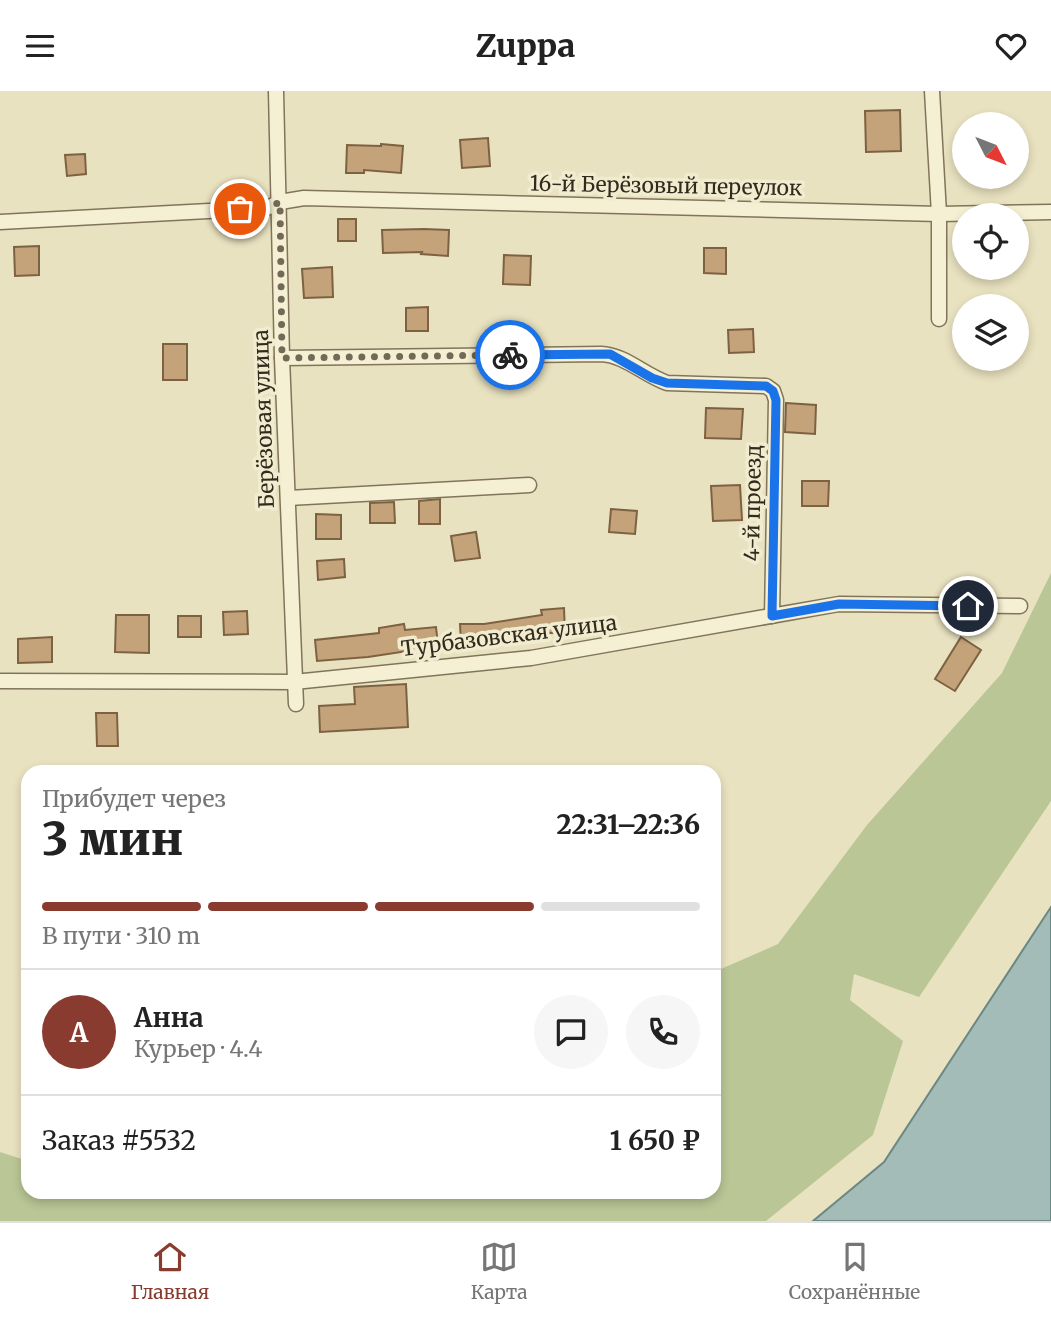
<!DOCTYPE html>
<html lang="ru">
<head>
<meta charset="utf-8">
<style>
  :root { --surface:#fff; --page:#f6f6f6; --text:#222; --muted:#767676; --line:#e0e0e0; --accent:#8a3b30 }
  body { margin:0; font-family:Merriweather,serif; background:var(--page); color:var(--text); height:100vh; display:flex; flex-direction:column; font-size:26px; white-space:nowrap }
  * { box-sizing:border-box; margin:0 }
  p { font-size:23px; color:var(--muted) }
  .icon { flex:none; width:38px; height:38px; fill:none; stroke:currentColor; stroke-width:2; stroke-linecap:round; stroke-linejoin:round }
  .map { position:relative; flex:1; overflow:hidden }
  .side { position:absolute; left:21px; top:674px; width:700px; height:434px; display:flex; flex-direction:column; background:var(--surface); border-radius:21px; box-shadow:0 4px 10px #0003 }
  .side>* { flex:none }
  .needle { width:46px; rotate:132deg }
  .controls { position:absolute; left:952px; top:21px; display:grid; gap:14px }
  .controls a { display:grid; place-items:center; width:77px; height:77px; border-radius:50%; background:var(--surface); box-shadow:0 4px 10px #0003; font-size:35px }
  .pin { position:absolute; display:grid; place-items:center; width:60px; height:60px; color:#fff; margin:-30px; border:4px solid #fff; border-radius:50%; box-shadow:0 2px 7px #0007 }
  .courier { position:absolute; display:grid; place-items:center; width:70px; height:70px; margin:-35px; border:5px solid #1a73e8; border-radius:50%; background:#fff; color:#222; box-shadow:0 2px 9px #0007 }
  .overview em { font-style:normal; font-weight:800 }
  .overview div { display:flex; flex-direction:column-reverse }
  .overview { display:flex; align-items:center; justify-content:space-between; height:119px; padding:0 21px }
  h1 { font-size:46px; font-weight:800; line-height:52px }
  .bar { display:grid; grid-template-columns:repeat(4,1fr); gap:10px 7px; align-content:center; height:84px; padding:0 21px }
  .bar i { height:9px; border-radius:5px; background:var(--line) }
  .bar .selected { background:var(--accent) }
  .bar p { grid-column:span 4 }
  .line { display:flex; align-items:center; gap:18px; padding:0 21px; border-top:2px solid var(--line) }
  .line div { flex:1 }
  .round { display:grid; place-items:center; flex:none; width:74px; height:74px; border-radius:37px; background:var(--page) }
  header { display:flex; justify-content:space-between; align-items:center; height:91px; padding:0 21px; background:var(--surface); font-size:32px; font-weight:800 }
  .menu { display:flex; justify-content:space-around; align-items:center; height:98px; border-top:2px solid var(--line); background:var(--surface); font-size:19px; color:var(--muted) }
  .menu a { display:grid; justify-items:center; gap:4px }
  .menu .selected { color:var(--accent) }
  .map>svg:first-child { display:block }
  .green { fill:#bac696 }
  .water { fill:#a3bcb8; stroke:#6b8885; stroke-width:2 }
  .building { fill:#c4a37a; stroke:#7d6242; stroke-width:2 }
  .lines { fill:none; stroke-linecap:round; stroke-linejoin:round }
  .minor-casing { stroke:#81745a; stroke-width:17 }
  .minor { stroke:#f5efd3; stroke-width:14 }
  .done { stroke:#726a56; stroke-width:7; stroke-dasharray:0 12.6 }
  .route { stroke:#1a73e8; stroke-width:9 }
  .labels { text-anchor:middle; stroke-width:7; stroke-linejoin:round; paint-order:stroke }
  .street-label { font-size:21px; fill:#322a1d; stroke:#f1eccf }
</style>
</head>
<body>
<header><svg class="icon" aria-label="menu" viewBox="0 0 24 24"><path d="M4 6h16M4 12h16M4 18h16"/></svg>Zuppa<svg class="icon" aria-label="heart" viewBox="0 0 24 24"><path d="M12 20l-8-8c-3-5 5-10 8-4 3-6 11-1 8 4z"/></svg></header>
<div class="map">
<svg width="1051" height="1130" viewBox="0 0 1051 1130">
  <rect width="100%" height="100%" fill="#e9e2c0"/>
  <path class="green" d="M1051 482V710L919 906 854 883 850 909 903 950 873 1044 766 1130H0V1061L28 1070V1101H714V881L778 853 867 734 1002 582Z"/>
  <path class="water" d="M1051 816V1130H813L884 1071Z"/>
  <g class="building">
    <path d="M900 19 901 60 866 61 865 20Z"/>
    <path d="M488 47 490 75 462 77 460 49Z"/>
    <path d="M381 53 403 55 401 82 364 79V82H346L347 54 381 55Z"/>
    <path d="M85 63 86 83 67 85 65 64Z"/>
    <rect x="338" y="128" width="18" height="22"/>
    <path d="M424 138 449 139 448 165 421 163 422 161 383 162 382 139Z"/>
    <path d="M39 155V184L15 185 14 156Z"/>
    <path d="M704 157H726V183L704 182Z"/>
    <path d="M504 164 531 165 530 194 503 193Z"/>
    <path d="M332 176 333 206 304 207 302 178Z"/>
    <path d="M428 216V240H406V217Z"/>
    <path d="M753 238 754 261 729 262 728 239Z"/>
    <rect x="163" y="253" width="24" height="36"/>
    <path d="M786 312 816 314 815 343 785 341Z"/>
    <path d="M706 317 743 318 741 348 705 347Z"/>
    <path d="M802 390H829L828 415H802Z"/>
    <path d="M740 394 742 429 713 430 711 395Z"/>
    <path d="M440 408V433H419V410Z"/>
    <path d="M394 411 395 432H370V412Z"/>
    <path d="M611 418 637 420 635 443 609 441Z"/>
    <path d="M316 423 341 424V448H316Z"/>
    <path d="M476 441 480 467 455 470 451 445Z"/>
    <path d="M344 468 345 486 318 489 317 470Z"/>
    <path d="M564 517 565 542H543L461 553 460 533H484L542 524 541 519Z"/>
    <path d="M247 520 248 543 224 544 223 521Z"/>
    <path d="M116 524H149V562L115 561Z"/>
    <rect x="178" y="525" width="23" height="21"/>
    <path d="M404 533 405 539 436 536 438 554 407 557 408 560 368 566 317 570 315 549 379 542V537Z"/>
    <path d="M52 546V571L18 572V548Z"/>
    <path d="M961 546 981 559 955 600 935 588Z"/>
    <path d="M406 593 408 636 320 641 319 615 355 613 354 596Z"/>
    <path d="M96 622H117L118 655H97Z"/>
  </g>
  <g class="lines">
    <g class="minor-casing">
      <g id="minor">
        <path d="M276 0 282 267 296 613"/>
        <path d="M932 0 939 123V228"/>
        <path d="M0 131 267 117 280 111 304 107 939 123 1051 121"/>
        <path d="M282 267 601 263C625 264 644 284 667 292L766 295 773 300 776 309 772 525"/>
        <path d="M288 407 529 394"/>
        <path d="M0 590 294 591 531 567 839 513 1020 515"/>
      </g>
    </g>
    <use href="#minor" class="minor"/>
  </g>
  <g class="lines">
    <path class="done" d="M240 118 267 117 280 111 282 267 510 264"/>
    <path class="route" d="M510 264 610 263 652 287 667 292 766 295 773 300 776 309 772 525 839 513 968 515"/>
  </g>
  <g class="labels">
    <g class="street-label">
      <text transform="translate(666 95) rotate(1)" y="7">16-й Берёзовый переулок</text>
      <text transform="translate(264 328) rotate(-92)" y="7">Берёзовая улица</text>
      <text transform="translate(753 412) rotate(-89)" y="7">4-й проезд</text>
      <text transform="translate(509 545) rotate(-7)" y="7">Турбазовская улица</text>
    </g>
  </g>
</svg>
<div class="controls">
<a><svg class="needle" viewBox="-14 -14 28 28"><path d="M0-13l5 13h-10z" fill="#e53935"/><path d="M0 13l5-13h-10z" fill="#767676"/></svg></a>
<a><svg class="icon" aria-label="locate" viewBox="0 0 24 24"><circle cx="12" cy="12" r="6"/><path d="M12 2v4M12 18v4M2 12h4M18 12h4"/></svg></a>
<a><svg class="icon" aria-label="layers" viewBox="0 0 24 24"><path d="M12 4l9 5-9 5-9-5zM3 14l9 5 9-5"/></svg></a>
</div>
<div class="pin" style="left:240px;top:118px;background:#ea580c"><svg class="icon" aria-label="bag" viewBox="0 0 24 24"><path d="M5 8h14l-1 12H6zM9 8a3 3 0 0 1 6 0"/></svg></div>
<div class="pin" style="left:968px;top:515px;background:#1f2937"><svg class="icon" aria-label="home" viewBox="0 0 24 24"><path d="M3 11l9-7 9 7M6 9v11h12V9"/></svg></div>
<div class="courier" style="left:510px;top:264px"><svg class="icon" aria-label="bike" viewBox="0 0 24 24"><circle cx="6" cy="16" r="4"/><circle cx="18" cy="16" r="4"/><path d="M6 16l4-8h5l3 8M10 8l3 8H6M13 5h3"/></svg></div>
<section class="side">
<div class="overview"><div><h1>3 мин</h1><p>Прибудет через</p></div><em>22:31–22:36</em></div>
<div class="bar"><i class="selected"></i><i class="selected"></i><i class="selected"></i><i></i><p>В пути · 310 m</p></div>
<div class="line" style="height:126px"><b class="round" style="background:var(--accent);color:#fff">А</b><div><b>Анна</b><p>Курьер · 4.4</p></div><a class="round"><svg class="icon" aria-label="chat" viewBox="0 0 24 24"><path d="M4 5h16v11H9l-5 4z"/></svg></a><a class="round"><svg class="icon" aria-label="phone" viewBox="0 0 24 24"><path d="M5 4h4l2 5-3 2q2 4 5 5l2-3 5 2v4C11 20 4 13 5 4z"/></svg></a></div>
<div class="line" style="height:91px"><div>Заказ #5532</div><b>1 650 ₽</b></div>
</section>
</div>
<nav class="menu">
<a class="selected"><svg class="icon" aria-label="home" viewBox="0 0 24 24"><path d="M3 11l9-7 9 7M6 9v11h12V9"/></svg>Главная</a>
<a><svg class="icon" aria-label="map" viewBox="0 0 24 24"><path d="M3 6l6-2 6 2 6-2v14l-6 2-6-2-6 2zM9 4v14M15 6v14"/></svg>Карта</a>
<a><svg class="icon" aria-label="saved" viewBox="0 0 24 24"><path d="M7 4h10v16l-5-4-5 4z"/></svg>Сохранённые</a>
</nav>
</body>
</html>
